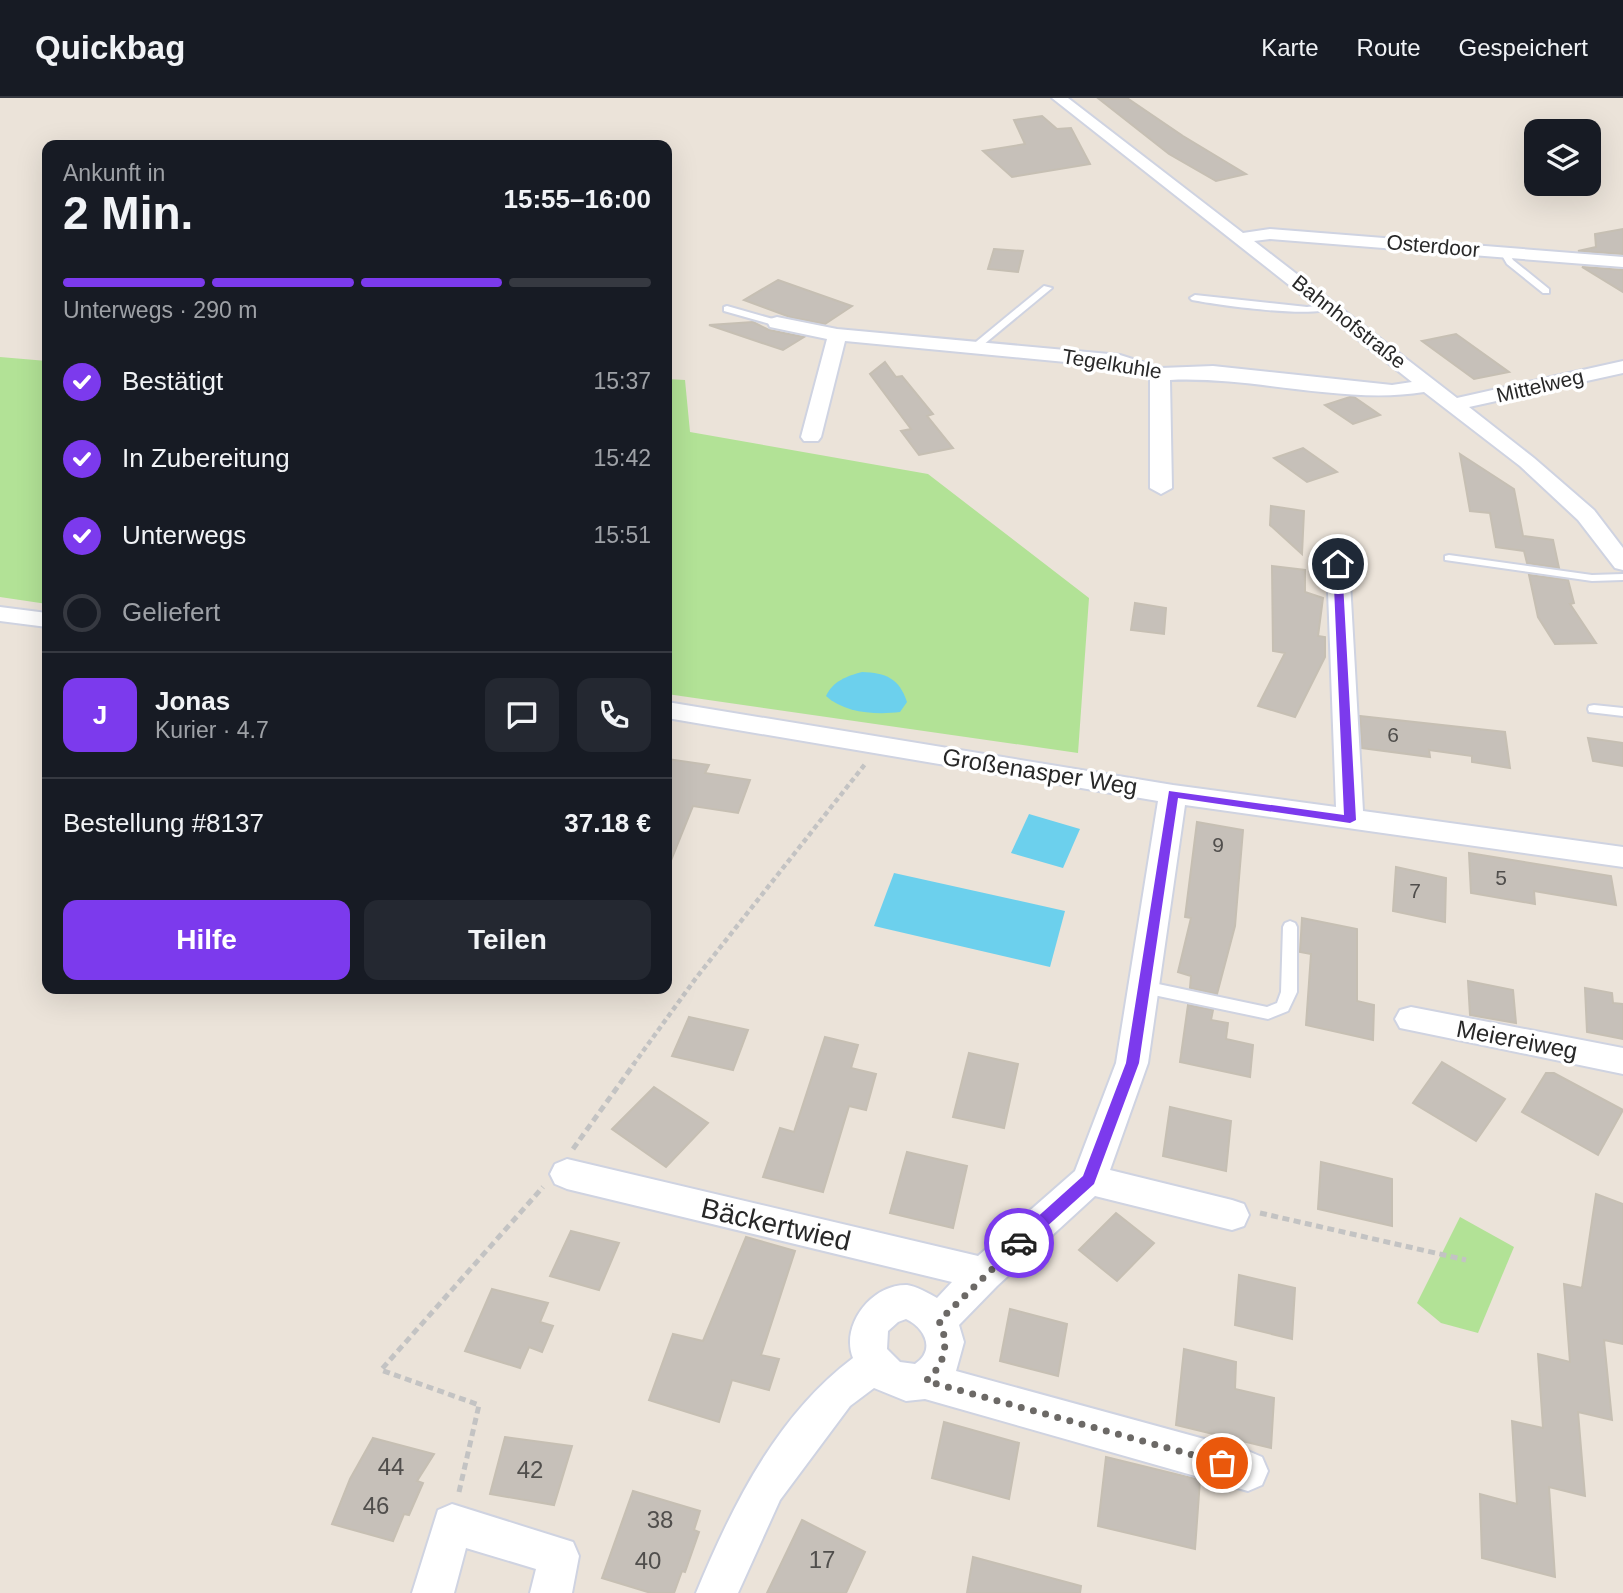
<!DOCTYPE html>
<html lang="de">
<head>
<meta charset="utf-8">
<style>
  :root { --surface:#171b24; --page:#242831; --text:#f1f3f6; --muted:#9ea1a6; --line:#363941; --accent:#7c3aed }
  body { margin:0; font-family:Helvetica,sans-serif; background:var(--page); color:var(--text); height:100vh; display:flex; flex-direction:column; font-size:26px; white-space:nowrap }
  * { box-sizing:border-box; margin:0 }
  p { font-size:23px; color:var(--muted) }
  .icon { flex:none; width:38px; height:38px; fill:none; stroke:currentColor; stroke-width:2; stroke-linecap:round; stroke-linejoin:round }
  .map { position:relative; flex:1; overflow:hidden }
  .panel { position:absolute; left:42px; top:42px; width:630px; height:854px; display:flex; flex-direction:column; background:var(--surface); border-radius:14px; box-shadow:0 7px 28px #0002 }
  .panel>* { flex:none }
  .tools { position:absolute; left:1524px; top:21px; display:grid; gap:14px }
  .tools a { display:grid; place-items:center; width:77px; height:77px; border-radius:14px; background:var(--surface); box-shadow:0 7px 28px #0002; font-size:35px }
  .pin { position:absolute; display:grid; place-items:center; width:60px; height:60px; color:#fff; margin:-30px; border:4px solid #fff; border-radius:50%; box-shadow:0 2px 7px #0007 }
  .courier { position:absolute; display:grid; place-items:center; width:70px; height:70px; margin:-35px; border:5px solid #7c3aed; border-radius:50%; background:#fff; color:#222; box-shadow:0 2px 9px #0007 }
  .summary em { font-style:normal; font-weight:800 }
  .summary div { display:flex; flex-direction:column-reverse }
  .summary { display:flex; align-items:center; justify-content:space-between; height:119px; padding:0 21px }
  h1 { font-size:46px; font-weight:800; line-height:52px }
  .bar { display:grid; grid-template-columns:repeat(4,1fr); gap:10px 7px; align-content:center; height:84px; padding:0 21px }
  .bar i { height:9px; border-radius:5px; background:var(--line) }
  .bar .on { background:var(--accent) }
  .bar p { grid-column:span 4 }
  .line { display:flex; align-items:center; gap:18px; padding:0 21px; border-top:2px solid var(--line) }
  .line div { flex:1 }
  .round { display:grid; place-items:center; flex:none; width:74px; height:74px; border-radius:14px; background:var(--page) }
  ol { padding:0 21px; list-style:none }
  li { display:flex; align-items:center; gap:21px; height:77px }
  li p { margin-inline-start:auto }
  li .icon { padding:7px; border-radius:50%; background:var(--accent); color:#fff; stroke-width:4 }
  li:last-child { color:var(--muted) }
  li i { width:38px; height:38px; border:4px solid var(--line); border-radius:50% }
  .primary-button { display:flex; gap:14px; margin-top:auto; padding:14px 21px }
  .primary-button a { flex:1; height:80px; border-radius:14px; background:var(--accent); color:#fff; font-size:28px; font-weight:800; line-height:80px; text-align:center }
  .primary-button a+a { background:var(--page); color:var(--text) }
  header { display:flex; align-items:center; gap:42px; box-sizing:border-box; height:98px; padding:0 35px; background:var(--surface); border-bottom:2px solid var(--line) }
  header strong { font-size:33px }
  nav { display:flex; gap:38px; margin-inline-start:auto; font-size:24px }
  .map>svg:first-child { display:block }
  .green { fill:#b2e296 }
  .water { fill:#6cd0ed }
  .building { fill:#c6c0b9; stroke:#c6bfb3; stroke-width:2 }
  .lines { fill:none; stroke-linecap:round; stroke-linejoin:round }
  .lane-casing { stroke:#cfd3e1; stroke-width:4 }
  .street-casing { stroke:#cfd3e1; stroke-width:4 }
  .path-far1 { stroke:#c3c3c3; stroke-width:4.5; stroke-dasharray:5 3.5; stroke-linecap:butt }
  .path { stroke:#c3c3c3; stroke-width:5; stroke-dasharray:7 4.5; stroke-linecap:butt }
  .lane { fill:#fff; fill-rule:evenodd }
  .street { fill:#fff; fill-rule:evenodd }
  .route { fill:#7c3aed }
  .done { stroke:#6c6966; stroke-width:7; stroke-dasharray:0 12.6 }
  .labels { text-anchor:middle; stroke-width:7; stroke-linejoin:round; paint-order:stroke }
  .far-street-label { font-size:21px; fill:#282828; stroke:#fff }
  .number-label { font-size:21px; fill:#504e4c }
  .street-label { font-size:24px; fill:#282828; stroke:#fff }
  .near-number-label { font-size:24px; fill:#504e4c }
  .near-street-label { font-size:28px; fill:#282828; stroke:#fff }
</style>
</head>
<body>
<header>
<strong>Quickbag</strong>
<nav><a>Karte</a><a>Route</a><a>Gespeichert</a></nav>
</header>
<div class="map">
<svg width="1623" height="1495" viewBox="0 0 1623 1495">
  <rect width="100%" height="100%" fill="#ebe3d9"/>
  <g class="green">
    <path d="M0 259 47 263V506L0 499Z"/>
    <path d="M667 281 685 282 690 334 928 376 1089 500 1078 655 667 596Z"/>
    <path d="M1460 1119 1514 1149 1478 1235 1441 1225 1417 1205Z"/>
  </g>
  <g class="water">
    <path d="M862 574C886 575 899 580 907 604L900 614C876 617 844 615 826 598 833 583 847 578 862 574Z"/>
    <path d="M1029 716 1080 731 1063 770 1011 755Z"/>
    <path d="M894 775 1065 813 1050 869 874 828Z"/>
  </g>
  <g class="building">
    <path d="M1127 0 1183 38 1246 76 1216 83 1169 56 1099 1Z"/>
    <path d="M1042 18 1057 31 1071 30 1090 66 1012 79 983 53 1025 46 1014 22Z"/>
    <path d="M1623 131V156L1578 153 1596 149 1595 136Z"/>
    <path d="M994 151 1023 153 1018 174 988 171Z"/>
    <path d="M1582 169 1623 172V194Z"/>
    <path d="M778 182 852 208 825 226 790 219 744 202Z"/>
    <path d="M753 224 769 232 804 239 783 252 709 227Z"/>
    <path d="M1456 236 1509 274 1474 281 1422 243Z"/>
    <path d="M885 264 896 279 902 278 933 316 927 318 953 350 919 357 901 333 911 331 870 276Z"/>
    <path d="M1350 299H1354L1380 317 1353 326 1325 307Z"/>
    <path d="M1303 350 1337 374 1307 384 1274 360Z"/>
    <path d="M1460 356 1514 391 1523 438 1553 442 1559 470 1527 465 1524 453 1496 449 1490 415 1470 413Z"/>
    <path d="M1271 408 1304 413 1302 456 1270 427Z"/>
    <path d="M1272 468 1305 472V494L1323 500 1318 538 1325 539V559L1295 619 1258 608 1285 555 1273 553Z"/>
    <path d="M1529 477 1568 482 1574 505 1570 506 1596 545 1555 546 1538 519Z"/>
    <path d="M1135 505 1166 510 1164 536 1131 532Z"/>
    <path d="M1360 618 1505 634 1510 670 1472 664V658L1429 652 1430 659 1362 650Z"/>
    <path d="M1588 640 1623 645V668L1593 663Z"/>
    <path d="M667 661 709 667 705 675 750 682 738 715 693 708 668 770Z"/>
    <path d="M1197 724 1243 732 1235 828 1217 896 1190 890 1191 878 1178 874 1191 820 1185 819Z"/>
    <path d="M1469 755 1611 778 1616 807 1534 793 1535 806 1471 795Z"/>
    <path d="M1396 769 1446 780 1445 824 1393 813Z"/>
    <path d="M1302 820 1357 831V903L1374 907 1373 942 1306 927 1311 856 1300 854Z"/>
    <path d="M1468 883 1513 892 1516 925 1470 917Z"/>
    <path d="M1585 890 1612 895 1613 905 1623 906V941L1587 934Z"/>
    <path d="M1188 907 1213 912 1211 922 1228 925 1226 941 1253 947 1250 979 1180 964Z"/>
    <path d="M689 919 748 932 733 972 672 958Z"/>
    <path d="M825 939 858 947 851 970 876 976 866 1012 849 1008 823 1094 763 1079 780 1030 794 1034Z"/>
    <path d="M969 955 1018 966 1004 1030 953 1019Z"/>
    <path d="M1442 964 1505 1001 1476 1043 1413 1005Z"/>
    <path d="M1546 975H1554L1623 1012 1598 1057 1522 1014Z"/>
    <path d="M654 989 708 1025 666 1069 612 1031Z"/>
    <path d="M1170 1009 1231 1023 1226 1073 1163 1058Z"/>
    <path d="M907 1054 967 1068 953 1130 890 1115Z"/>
    <path d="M1321 1064 1392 1081V1128L1318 1111Z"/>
    <path d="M1596 1096 1623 1106V1246L1604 1242 1612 1322 1578 1314 1585 1398 1549 1389 1555 1479 1482 1460 1480 1396 1517 1406 1512 1323 1543 1330 1538 1256 1570 1264 1564 1186 1582 1190Z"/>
    <path d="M1116 1115 1154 1145 1117 1183 1079 1152Z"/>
    <path d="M571 1133 619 1145 599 1192 550 1178Z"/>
    <path d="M746 1139 795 1153 761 1257 779 1261 769 1292 732 1282 719 1324 649 1302 673 1236 703 1243Z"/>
    <path d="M1239 1177 1295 1190 1292 1241 1235 1227Z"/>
    <path d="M492 1191 548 1205 540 1224 553 1228 542 1254 529 1249 520 1270 465 1253Z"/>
    <path d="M1010 1211 1067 1226 1058 1278 1000 1263Z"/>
    <path d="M1184 1251 1236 1264 1235 1291 1274 1300 1271 1350 1176 1327Z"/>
    <path d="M944 1324 1019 1345 1009 1401 932 1380Z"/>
    <path d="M505 1339 572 1348 554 1407 490 1396Z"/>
    <path d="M373 1340 434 1356 417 1383 423 1385 409 1417 404 1416 393 1443 332 1426 350 1381Z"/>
    <path d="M1106 1359 1200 1382 1195 1451 1098 1428Z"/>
    <path d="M633 1393 700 1413 694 1432 699 1434 685 1474 682 1473 674 1495H651L602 1480Z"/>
    <path d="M802 1422 865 1454 846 1495H767Z"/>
    <path d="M973 1459 1081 1488 1080 1495H967Z"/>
  </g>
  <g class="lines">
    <g class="lane-casing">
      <g id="lane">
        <path d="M1501 152H1507L1513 162 1549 191V195H1543L1507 166 1500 154Z"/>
        <path d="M1044 188 1052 190 977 252H971V248Z"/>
        <path d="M1195 197 1307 209 1330 206 1335 209C1315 221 1218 207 1192 202L1190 200Z"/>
        <path d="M727 208 780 223 782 225 777 228 724 213V209Z"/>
        <path d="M1449 457 1592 477 1623 476V482L1592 483 1445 462V458Z"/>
        <path d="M1594 607 1623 610V618L1589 614 1588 611 1589 608Z"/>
        <path d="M1290 823 1295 825 1297 829V894L1288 913 1268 921 1144 895 1139 893 1136 889 1139 885 1144 883 1267 909 1277 905 1281 894 1283 829 1285 825Z"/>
      </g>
    </g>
    <g class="street-casing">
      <g id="street">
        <path d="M1052 0H1068L1243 135 1270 131 1623 159V169L1270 141 1254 143 1457 300 1623 263V275L1469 309 1534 360 1594 412 1623 450V472L1615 470 1578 422 1520 368 1424 294C1345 307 1253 278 1170 282L1172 390 1161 396 1150 390V279L1118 269 845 243 821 339 818 343H804L801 339 827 241 770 229 768 225 770 221 777 219 837 231 1120 257 1161 270 1213 268 1392 287 1412 284Z"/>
        <path d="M1338 459 1349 466 1363 713 1623 749V769L1185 707 1148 965 1110 1072 1232 1102 1244 1106 1249 1117 1244 1128 1232 1132 1095 1098 997 1188 959 1227 964 1244 956 1273 1248 1353 1262 1359 1268 1373 1262 1387 1248 1393 925 1301 906 1303 874 1290 850 1308 780 1402 738 1495H696C732 1408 776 1318 853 1260 840 1228 871 1186 907 1187 916 1188 928 1195 937 1200L952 1184 567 1091 555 1086 550 1076 555 1066 567 1061 978 1158 1075 1073 1116 965 1158 703 667 620V604L1173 687 1336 709 1327 466ZM906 1221C925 1230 936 1252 915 1266L900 1264 887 1251 888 1233 898 1224Z"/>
        <path d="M0 509 47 515V529L0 523Z"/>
        <path d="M1411 909 1623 950V976L1400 930 1395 921 1400 912Z"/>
        <path d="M452 1406 573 1444 579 1458 572 1495H530L536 1471 466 1450 454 1495H412L438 1412Z"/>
      </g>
    </g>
    <path class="path-far1" d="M633 967 696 880 866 665"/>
    <g class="path">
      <path d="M573 1051 634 966"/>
      <path d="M1260 1115 1466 1162"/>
      <path d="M459 1394 479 1307 381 1272 543 1089"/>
    </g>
    <use href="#lane" class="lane"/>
    <use href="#street" class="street"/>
  </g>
  <path class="route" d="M1338 463 1342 466 1356 722 1350 725 1178 700 1139 965 1094 1086 1024 1149H1014V1140L1083 1078 1126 965 1169 693 1344 717 1333 466Z"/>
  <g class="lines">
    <path class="done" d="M1019 1145 939 1223C950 1246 945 1266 926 1283L1222 1365"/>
  </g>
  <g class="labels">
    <g class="far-street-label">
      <text transform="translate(1433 148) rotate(5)" y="7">Osterdoor</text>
      <text transform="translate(1349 224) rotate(38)" y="7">Bahnhofstraße</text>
      <text transform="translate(1112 266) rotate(9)" y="7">Tegelkuhle</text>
      <text transform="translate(1540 288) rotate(-13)" y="7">Mittelweg</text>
    </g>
    <g class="number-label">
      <text x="1393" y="644">6</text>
      <text x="1218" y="754">9</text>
      <text x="1501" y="787">5</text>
      <text x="1415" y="800">7</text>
    </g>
    <g class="street-label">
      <text transform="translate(1040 674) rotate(9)" y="8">Großenasper Weg</text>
      <text transform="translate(1517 942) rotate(11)" y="8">Meiereiweg</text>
    </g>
    <g class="near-number-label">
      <text x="391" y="1377">44</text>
      <text x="530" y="1380">42</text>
      <text x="376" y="1416">46</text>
      <text x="660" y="1430">38</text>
      <text x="822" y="1470">17</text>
      <text x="648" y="1471">40</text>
    </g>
    <g class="near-street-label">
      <text transform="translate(776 1126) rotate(13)" y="10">Bäckertwied</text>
    </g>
  </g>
</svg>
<div class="tools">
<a><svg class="icon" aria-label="layers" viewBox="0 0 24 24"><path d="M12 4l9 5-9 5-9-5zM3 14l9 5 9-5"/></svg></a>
</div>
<div class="pin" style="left:1222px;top:1365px;background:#ea580c"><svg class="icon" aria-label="bag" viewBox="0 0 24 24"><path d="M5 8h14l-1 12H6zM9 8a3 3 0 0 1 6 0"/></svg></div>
<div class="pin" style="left:1338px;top:466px;background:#1f2937"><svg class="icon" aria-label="home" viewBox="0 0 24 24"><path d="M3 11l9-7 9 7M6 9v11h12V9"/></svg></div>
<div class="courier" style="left:1019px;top:1145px"><svg class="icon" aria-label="car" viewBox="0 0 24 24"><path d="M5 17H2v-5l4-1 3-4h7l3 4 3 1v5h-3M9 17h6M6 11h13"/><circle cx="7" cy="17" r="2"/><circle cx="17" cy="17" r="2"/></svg></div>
<section class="panel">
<div class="summary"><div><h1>2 Min.</h1><p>Ankunft in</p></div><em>15:55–16:00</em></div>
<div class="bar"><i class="on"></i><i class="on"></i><i class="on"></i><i></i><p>Unterwegs · 290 m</p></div>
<ol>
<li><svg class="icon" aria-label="check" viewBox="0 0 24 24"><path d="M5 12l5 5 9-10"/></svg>Bestätigt<p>15:37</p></li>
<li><svg class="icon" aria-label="check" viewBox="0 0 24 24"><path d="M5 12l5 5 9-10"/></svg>In Zubereitung<p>15:42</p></li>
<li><svg class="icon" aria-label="check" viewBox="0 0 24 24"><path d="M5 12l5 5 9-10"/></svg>Unterwegs<p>15:51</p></li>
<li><i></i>Geliefert</li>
</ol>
<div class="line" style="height:126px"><b class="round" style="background:var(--accent);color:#fff">J</b><div><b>Jonas</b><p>Kurier · 4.7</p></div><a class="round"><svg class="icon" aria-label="chat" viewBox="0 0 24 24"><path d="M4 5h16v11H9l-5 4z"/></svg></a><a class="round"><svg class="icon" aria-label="phone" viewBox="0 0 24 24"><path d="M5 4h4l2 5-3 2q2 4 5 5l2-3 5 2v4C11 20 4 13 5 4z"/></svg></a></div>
<div class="line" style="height:91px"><div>Bestellung #8137</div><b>37.18 €</b></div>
<div class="primary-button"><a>Hilfe</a><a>Teilen</a></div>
</section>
</div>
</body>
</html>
